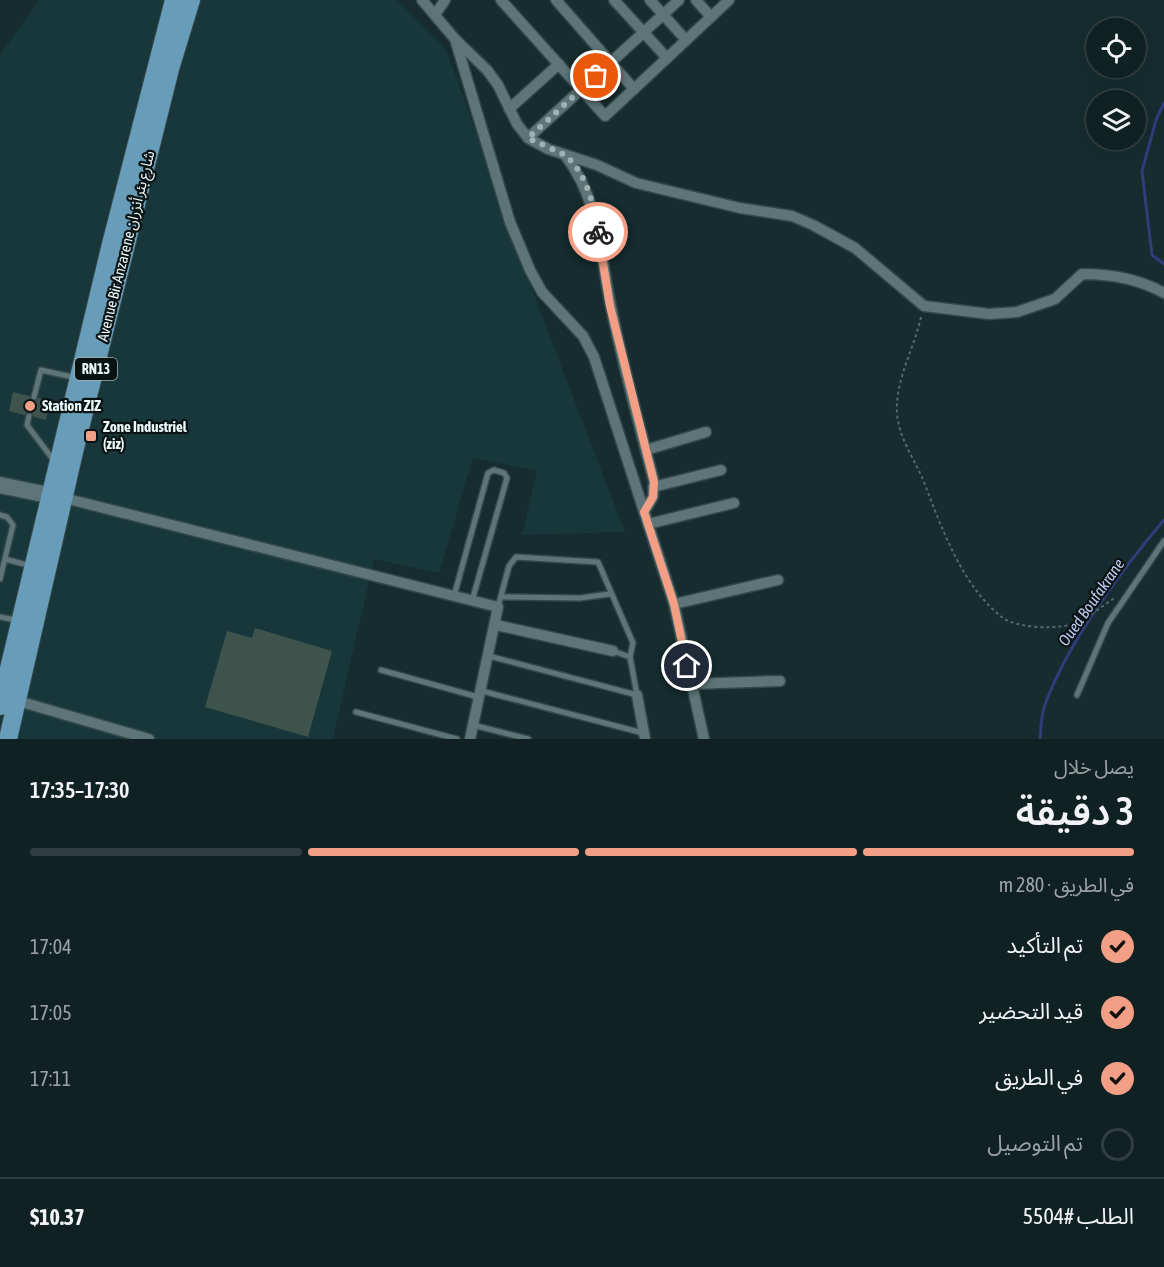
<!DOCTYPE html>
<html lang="ar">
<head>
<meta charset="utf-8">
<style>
  :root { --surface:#102123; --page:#1e2e30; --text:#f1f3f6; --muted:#9ca3a6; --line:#303e41; --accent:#f39f85 }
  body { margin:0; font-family:"Asap Condensed","Noto Sans Arabic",sans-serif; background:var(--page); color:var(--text); direction:rtl; height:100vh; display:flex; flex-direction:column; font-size:22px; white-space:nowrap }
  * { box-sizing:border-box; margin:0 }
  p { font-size:20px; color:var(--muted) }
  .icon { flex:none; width:33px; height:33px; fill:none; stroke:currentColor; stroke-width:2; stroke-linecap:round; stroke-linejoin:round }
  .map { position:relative; height:739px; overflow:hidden; direction:ltr }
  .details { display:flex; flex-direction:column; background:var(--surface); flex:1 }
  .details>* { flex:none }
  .fabs { position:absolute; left:1086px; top:18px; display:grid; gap:12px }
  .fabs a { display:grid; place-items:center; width:60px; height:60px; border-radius:50%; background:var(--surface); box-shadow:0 6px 24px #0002,0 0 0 2px var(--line); font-size:30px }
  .pin { position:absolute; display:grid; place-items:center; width:51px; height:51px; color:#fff; margin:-26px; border:3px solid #fff; border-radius:50%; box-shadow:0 2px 6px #0007 }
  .courier { position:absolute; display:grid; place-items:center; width:60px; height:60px; margin:-30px; border:4px solid #f39f85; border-radius:50%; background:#fff; color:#222; box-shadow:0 2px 8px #0007 }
  .overview em { font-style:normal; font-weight:600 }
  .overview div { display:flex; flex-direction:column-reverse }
  .overview { display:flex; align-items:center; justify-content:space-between; height:102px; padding:0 30px }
  h1 { font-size:39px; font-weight:600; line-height:45px }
  .bar { display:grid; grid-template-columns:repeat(4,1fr); gap:9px 6px; align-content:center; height:72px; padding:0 30px }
  .bar i { height:8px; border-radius:4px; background:var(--line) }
  .bar .selected { background:var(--accent) }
  .bar p { grid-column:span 4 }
  .line { display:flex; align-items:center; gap:15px; padding:0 30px; border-top:2px solid var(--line) }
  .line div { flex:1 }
  ol { padding:0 30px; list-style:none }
  li { display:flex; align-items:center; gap:18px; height:66px }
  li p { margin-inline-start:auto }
  li .icon { padding:6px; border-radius:50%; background:var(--accent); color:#111; stroke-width:4 }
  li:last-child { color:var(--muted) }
  li i { width:33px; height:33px; border:3px solid var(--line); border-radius:50% }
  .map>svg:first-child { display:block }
  .built { fill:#17373b }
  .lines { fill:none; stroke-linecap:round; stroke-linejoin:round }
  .stream { stroke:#313c7b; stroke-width:3 }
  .building { fill:#3e534c }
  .lane-casing { stroke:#344749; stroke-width:8 }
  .street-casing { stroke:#344749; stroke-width:13 }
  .secondary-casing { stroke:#344749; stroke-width:19 }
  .primary-casing { stroke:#344749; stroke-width:20 }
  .path { stroke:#576a6c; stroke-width:2; stroke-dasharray:3 3; stroke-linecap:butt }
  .lane { stroke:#5d7578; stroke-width:5 }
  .street { stroke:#5d7578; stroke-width:10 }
  .secondary { stroke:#5d7578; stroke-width:16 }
  .primary { stroke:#689dba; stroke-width:18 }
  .done { stroke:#a0b1b3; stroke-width:6; stroke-dasharray:0 10.8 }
  .route { stroke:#f39f85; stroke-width:8 }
  .poi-dot { fill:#f39f85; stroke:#091314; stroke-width:2 }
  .labels { text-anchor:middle; stroke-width:4.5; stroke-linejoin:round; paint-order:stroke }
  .shield { fill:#091314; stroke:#a7b3b5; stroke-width:1.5 }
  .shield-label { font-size:14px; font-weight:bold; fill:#ebf8fa }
  .street-label { font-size:15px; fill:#ebf8fa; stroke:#091314 }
  .poi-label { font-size:15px; font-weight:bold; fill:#ebf8fa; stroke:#091314; text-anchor:start }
  .water-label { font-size:16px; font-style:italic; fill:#bfcaf0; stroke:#091314 }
</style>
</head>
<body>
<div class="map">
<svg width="1164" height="739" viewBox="0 0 1164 739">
  <rect width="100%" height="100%" fill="#162c2f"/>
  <path class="built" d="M39 0H397L446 49 536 300 625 532 522 535 537 471 473 458 439 573 374 559 333 739H0V55Z"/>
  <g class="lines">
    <g class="stream">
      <path d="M1164 103 1156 120 1142 171 1152 255 1164 264"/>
      <path d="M1040 739C1041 727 1041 713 1046 702 1070 640 1121 571 1164 520"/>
    </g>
  </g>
  <g class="building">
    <path d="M13 392 29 396 33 402 39 398 50 401 46 420 34 417 31 411 24 415 9 411Z"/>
    <path d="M255 628 332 651 308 737 205 707 227 631 252 638Z"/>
  </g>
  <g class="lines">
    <g class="lane-casing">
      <g id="lane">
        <path d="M34 397 41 370 77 378"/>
        <path d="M29 416 27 425 55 462"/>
        <path d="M0 515 7 517 13 525 0 579"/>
        <path d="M5 559 31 566"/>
        <path d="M454 596 488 473 494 470 504 473 507 478 472 601"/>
        <path d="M501 597 580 598 610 594"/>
        <path d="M0 617 16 620"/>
        <path d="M613 651 630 657"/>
        <path d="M489 656 637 695 630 657 633 643 598 562 516 557 509 566 498 607"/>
        <path d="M381 670 478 697"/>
        <path d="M482 691 643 733"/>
        <path d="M1077 695 1108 623 1164 541"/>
        <path d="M356 712 457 739"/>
        <path d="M473 725 528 739"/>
      </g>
    </g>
    <g class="street-casing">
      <g id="street">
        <path d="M422 0 455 39 510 222 530 270 542 292 583 336 594 357 674 604 704 739"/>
        <path d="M501 0 605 116 634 89 556 0"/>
        <path d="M614 0 667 58"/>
        <path d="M650 0 686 40"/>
        <path d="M696 0 711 17"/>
        <path d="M435 15 445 0"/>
        <path d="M455 39 487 70 498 85 517 124 528 138 548 149 597 165 636 183 740 208 792 216 813 225 855 248 924 306 989 314 1017 312 1055 299 1082 274C1111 274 1139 279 1164 293"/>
        <path d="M634 89 729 0"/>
        <path d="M509 109 559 64"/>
        <path d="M528 138 679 0"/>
        <path d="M565 155C601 203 599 251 611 307 623 366 639 423 654 482L653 497 644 512"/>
        <path d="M646 450 706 432"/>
        <path d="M653 487 721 470"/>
        <path d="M64 498 498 607 470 739"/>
        <path d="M648 524 734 503"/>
        <path d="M674 604 778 580"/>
        <path d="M496 625 613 651"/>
        <path d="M691 684 780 681"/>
        <path d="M637 695 645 739"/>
        <path d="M18 701 149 739"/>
      </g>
    </g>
    <g class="secondary-casing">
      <path id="secondary" d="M0 485 63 498"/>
    </g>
    <g class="primary-casing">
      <g id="primary">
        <path d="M0 706 111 244 174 0"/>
        <path d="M8 739 74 452 170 69 191 0"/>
      </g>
    </g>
    <path class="path" d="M921 317C914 349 895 380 897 414 900 443 918 463 927 490 944 534 964 588 1003 618 1017 628 1053 629 1069 625 1085 621 1102 606 1116 597"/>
    <use href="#lane" class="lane"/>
    <use href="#street" class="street"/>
    <use href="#secondary" class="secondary"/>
    <use href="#primary" class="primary"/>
  </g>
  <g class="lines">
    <path class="done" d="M596 76 528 138C536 142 562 153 566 156 587 174 594 206 598 232"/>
    <path class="route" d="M598 232 610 306 654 482 653 497 644 512 674 604 687 666"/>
  </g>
  <g class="poi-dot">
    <circle cx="30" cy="406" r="6"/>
    <rect x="85" y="430" width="12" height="12" rx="3"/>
  </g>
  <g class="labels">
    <rect class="shield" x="75" y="358" width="42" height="22" rx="4.5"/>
    <g class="shield-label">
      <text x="96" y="374">RN13</text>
    </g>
    <g class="street-label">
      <text transform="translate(126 246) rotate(-76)" y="5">Avenue Bir Anzarene شارع بئر أنزران</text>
    </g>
    <g class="poi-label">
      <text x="42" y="411">Station ZIZ</text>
      <text x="103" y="432">Zone Industriel<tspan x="103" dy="17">(ziz)</tspan></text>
    </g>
    <g class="water-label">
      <text transform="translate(1091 602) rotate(-55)" y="6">Oued Boufakrane</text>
    </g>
  </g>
</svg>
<div class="fabs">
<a><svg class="icon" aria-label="locate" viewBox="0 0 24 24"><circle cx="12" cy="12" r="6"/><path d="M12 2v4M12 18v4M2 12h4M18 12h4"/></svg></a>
<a><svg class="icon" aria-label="layers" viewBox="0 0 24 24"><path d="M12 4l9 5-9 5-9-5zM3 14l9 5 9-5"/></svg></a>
</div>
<div class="pin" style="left:596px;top:76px;background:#ea580c"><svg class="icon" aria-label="bag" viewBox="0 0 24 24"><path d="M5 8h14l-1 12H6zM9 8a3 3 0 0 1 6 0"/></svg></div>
<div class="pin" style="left:687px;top:666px;background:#1f2937"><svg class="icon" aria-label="home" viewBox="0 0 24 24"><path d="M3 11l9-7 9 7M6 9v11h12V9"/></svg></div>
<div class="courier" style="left:598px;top:232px"><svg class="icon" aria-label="bike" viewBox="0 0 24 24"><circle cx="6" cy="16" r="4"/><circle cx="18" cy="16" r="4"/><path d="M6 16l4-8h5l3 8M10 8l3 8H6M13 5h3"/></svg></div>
</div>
<section class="details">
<div class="overview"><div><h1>3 دقيقة</h1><p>يصل خلال</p></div><em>17:30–17:35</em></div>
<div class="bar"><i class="selected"></i><i class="selected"></i><i class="selected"></i><i></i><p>في الطريق · 280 m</p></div>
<ol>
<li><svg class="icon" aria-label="check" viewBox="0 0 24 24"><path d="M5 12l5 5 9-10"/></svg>تم التأكيد<p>17:04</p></li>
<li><svg class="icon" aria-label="check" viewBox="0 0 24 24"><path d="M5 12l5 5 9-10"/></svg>قيد التحضير<p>17:05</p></li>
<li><svg class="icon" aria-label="check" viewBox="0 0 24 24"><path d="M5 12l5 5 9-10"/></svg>في الطريق<p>17:11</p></li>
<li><i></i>تم التوصيل</li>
</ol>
<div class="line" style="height:78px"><div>الطلب #5504</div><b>$10.37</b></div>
</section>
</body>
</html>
